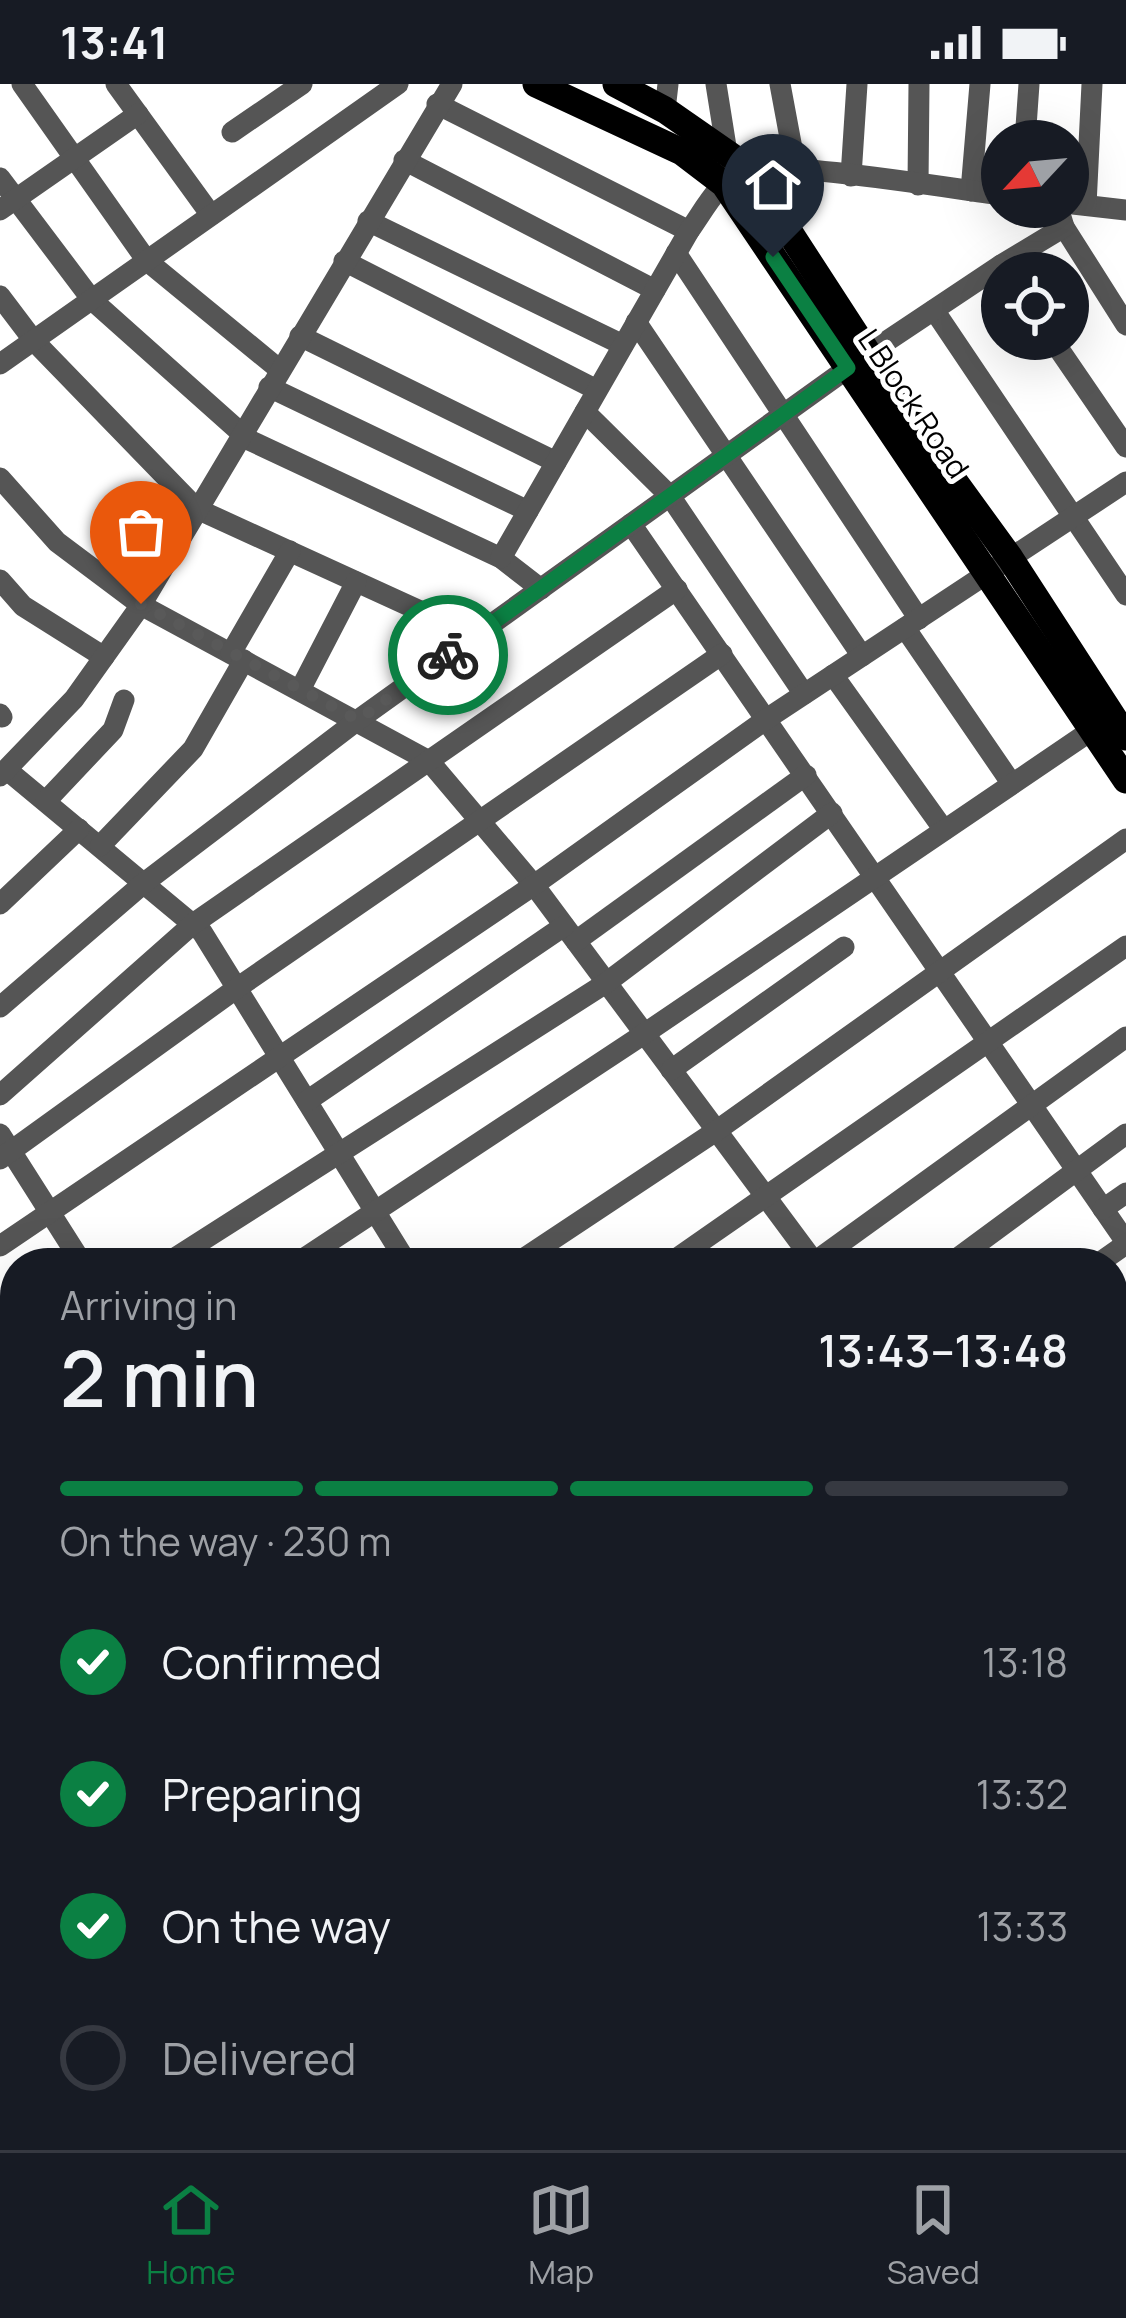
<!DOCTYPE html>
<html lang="en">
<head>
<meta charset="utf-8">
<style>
  :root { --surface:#171b24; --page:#20242c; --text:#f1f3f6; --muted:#9ea1a6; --line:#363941; --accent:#0b8043 }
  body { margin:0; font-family:Manrope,sans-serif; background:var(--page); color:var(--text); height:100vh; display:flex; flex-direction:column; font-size:45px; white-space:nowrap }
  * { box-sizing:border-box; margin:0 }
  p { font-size:39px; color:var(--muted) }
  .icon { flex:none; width:66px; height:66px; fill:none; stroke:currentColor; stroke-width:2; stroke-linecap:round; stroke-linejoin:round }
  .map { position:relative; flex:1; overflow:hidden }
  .sheet { position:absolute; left:0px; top:1164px; width:1128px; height:903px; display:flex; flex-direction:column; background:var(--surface); border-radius:48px 48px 0 0; box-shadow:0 12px 48px #0002 }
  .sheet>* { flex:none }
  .needle { width:78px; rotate:244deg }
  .tools { position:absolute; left:981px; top:36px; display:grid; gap:24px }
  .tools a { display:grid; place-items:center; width:108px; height:108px; border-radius:50%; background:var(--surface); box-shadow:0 12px 48px #0002; font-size:60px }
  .pin { position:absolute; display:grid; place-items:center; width:102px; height:102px; color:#fff; margin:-123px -51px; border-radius:50% 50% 50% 0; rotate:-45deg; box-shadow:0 0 12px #0007 }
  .pin .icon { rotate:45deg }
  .courier { position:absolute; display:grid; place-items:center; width:120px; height:120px; margin:-60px; border:9px solid #0b8043; border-radius:50%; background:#fff; color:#222; box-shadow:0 3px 15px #0007 }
  .overview em { font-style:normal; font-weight:600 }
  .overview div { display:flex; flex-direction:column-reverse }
  .overview { display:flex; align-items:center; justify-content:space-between; height:204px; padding:0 60px }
  h1 { font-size:78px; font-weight:600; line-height:90px }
  .bar { display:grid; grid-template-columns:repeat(4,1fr); gap:18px 12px; align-content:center; height:144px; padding:0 60px }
  .bar i { height:15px; border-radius:9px; background:var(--line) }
  .bar .on { background:var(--accent) }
  .bar p { grid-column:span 4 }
  ol { padding:0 60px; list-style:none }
  li { display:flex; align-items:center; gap:36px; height:132px }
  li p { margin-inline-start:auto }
  li .icon { padding:12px; border-radius:50%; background:var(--accent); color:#fff; stroke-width:4 }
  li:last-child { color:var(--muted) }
  li i { width:66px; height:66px; border:6px solid var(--line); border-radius:50% }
  .status { display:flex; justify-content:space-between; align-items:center; height:84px; padding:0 60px; background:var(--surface); direction:ltr }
  .status svg { height:33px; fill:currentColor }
  .menu { display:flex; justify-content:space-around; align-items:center; height:168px; border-top:3px solid var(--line); background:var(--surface); font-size:33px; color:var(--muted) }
  .menu a { display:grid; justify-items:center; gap:6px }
  .menu .on { color:var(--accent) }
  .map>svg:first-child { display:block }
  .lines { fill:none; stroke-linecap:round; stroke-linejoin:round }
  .minor { stroke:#555; stroke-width:21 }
  .major { stroke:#000; stroke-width:27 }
  .done { stroke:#595959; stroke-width:12; stroke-dasharray:0 21.6 }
  .route { stroke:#0b8043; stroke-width:15 }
  .labels { text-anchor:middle; stroke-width:10; stroke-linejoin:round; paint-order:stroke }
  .street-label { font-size:30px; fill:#000; stroke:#fff }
</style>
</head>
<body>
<div class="status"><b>13:41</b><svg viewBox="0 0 49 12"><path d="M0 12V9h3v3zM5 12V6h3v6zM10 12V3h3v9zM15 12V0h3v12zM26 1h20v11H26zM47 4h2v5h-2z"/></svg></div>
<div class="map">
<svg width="1126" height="2066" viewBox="0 0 1126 2066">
  <rect width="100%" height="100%" fill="#fff"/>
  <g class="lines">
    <g class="minor">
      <path d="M22 0 147 177 280 286"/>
      <path d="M116 0 211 131"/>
      <path d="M716 0 727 69"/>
      <path d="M780 0 796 86"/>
      <path d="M437 20 689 147"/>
      <path d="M665 26 668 0"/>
      <path d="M232 48 302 0"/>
      <path d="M1025 57 1029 0"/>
      <path d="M404 76 655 206"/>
      <path d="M851 92 857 0"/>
      <path d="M0 94 92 216 249 356 501 474 541 505"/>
      <path d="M918 101 919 0"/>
      <path d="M971 107 980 0"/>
      <path d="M1073 120 1126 126"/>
      <path d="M1086 121 1092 0"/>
      <path d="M1058 123 1064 143 1126 241"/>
      <path d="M0 126 138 30"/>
      <path d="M368 137 623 261"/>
      <path d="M676 169 919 535"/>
      <path d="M344 177 597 306"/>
      <path d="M1001 181 1064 143"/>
      <path d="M0 212 34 257 197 425 475 552"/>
      <path d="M934 226 1126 511"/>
      <path d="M636 238 862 572"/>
      <path d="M300 252 556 378"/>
      <path d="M1052 255 1126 363"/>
      <path d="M869 269 1001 181 1007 189"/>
      <path d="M0 280 398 0"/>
      <path d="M269 303 528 427"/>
      <path d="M585 328 670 412 804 610"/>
      <path d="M0 394 57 458 141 521 429 677 534 801 815 1179"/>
      <path d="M631 440 1126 1158"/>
      <path d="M501 474 689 147C704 126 720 95 744 85 769 75 962 106 1002 111"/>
      <path d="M0 496 23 522 104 573"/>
      <path d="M905 544 1012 700"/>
      <path d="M231 569 290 467"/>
      <path d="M833 591 944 746"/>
      <path d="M300 606 356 498"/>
      <path d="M0 630 2 633"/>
      <path d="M7 686 202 848 407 1179"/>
      <path d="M0 692 74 615 141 521 452 0"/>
      <path d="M46 717 113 646 124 616"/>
      <path d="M100 762 193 665 244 576"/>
      <path d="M0 820 79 745"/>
      <path d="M576 857 806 691"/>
      <path d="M0 923 144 799 358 636 848 284"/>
      <path d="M671 986 844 863"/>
      <path d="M0 1011 193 840 677 505"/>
      <path d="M307 1017 564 842"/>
      <path d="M0 1050 82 1179"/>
      <path d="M0 1075 237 904 722 570"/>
      <path d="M1103 1125 1126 1109"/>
      <path d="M0 1162 534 801 768 634 1126 398"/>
      <path d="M167 1179 606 899 832 729"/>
      <path d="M297 1179 644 950 1092 646"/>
      <path d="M517 1179 716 1047 1126 755"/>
      <path d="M670 1179 1126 862"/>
      <path d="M813 1179 1126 953"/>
      <path d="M951 1179 1126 1050"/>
      <path d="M1099 1179 1126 1160"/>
      <path d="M1113 1231 1126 1223"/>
      <path d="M0 1275 15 1267"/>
      <path d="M0 1366 15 1357"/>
      <path d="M0 1423 15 1414"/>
      <path d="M1113 1442 1126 1431"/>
      <path d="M0 1522 15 1512"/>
      <path d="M1113 1559 1126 1549"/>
      <path d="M0 1563 15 1588"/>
      <path d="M1113 1578 1126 1592"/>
      <path d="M0 1629 15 1619"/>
      <path d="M1113 1696 1126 1711"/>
      <path d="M0 1742 15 1732"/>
      <path d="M1113 1822 1126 1837"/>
      <path d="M0 1834 15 1824"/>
      <path d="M1113 1930 1126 1945"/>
      <path d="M0 1936 7 1931"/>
      <path d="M0 2027 15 2015"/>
      <path d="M137 2052 148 2066"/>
      <path d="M442 2052 455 2066"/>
      <path d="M555 2052 565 2066"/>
      <path d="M665 2052 677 2066"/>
      <path d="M779 2052 791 2066"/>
      <path d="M894 2052 906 2066"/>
      <path d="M999 2052 1012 2066"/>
      <path d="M1110 2052 1123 2066"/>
      <path d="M99 2066 116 2052"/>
      <path d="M239 2066 256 2052"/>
      <path d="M363 2066 380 2052"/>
      <path d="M509 2066 525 2052"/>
      <path d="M939 2066 955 2052"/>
    </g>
    <g class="major">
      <path d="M536 0 682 68 724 100 1126 696"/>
      <path d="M616 0 665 26 747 83 925 357 1010 474 1126 653"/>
    </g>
  </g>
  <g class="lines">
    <path class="done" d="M141 520 358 636 448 571"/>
    <path class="route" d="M448 571 848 284 773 173"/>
  </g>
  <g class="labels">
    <g class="street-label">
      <text transform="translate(913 320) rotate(56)" y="10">L Block Road</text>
    </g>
  </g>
</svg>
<div class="tools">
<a><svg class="needle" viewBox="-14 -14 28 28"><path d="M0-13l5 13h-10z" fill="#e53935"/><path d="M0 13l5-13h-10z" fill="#9ea1a6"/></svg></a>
<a><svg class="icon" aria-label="locate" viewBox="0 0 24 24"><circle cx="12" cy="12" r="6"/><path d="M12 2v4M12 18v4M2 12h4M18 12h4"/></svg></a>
</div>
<div class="pin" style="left:141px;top:520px;background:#ea580c"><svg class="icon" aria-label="bag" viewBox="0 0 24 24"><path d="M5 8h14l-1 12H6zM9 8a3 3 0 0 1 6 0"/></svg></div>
<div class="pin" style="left:773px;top:173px;background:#1f2937"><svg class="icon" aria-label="home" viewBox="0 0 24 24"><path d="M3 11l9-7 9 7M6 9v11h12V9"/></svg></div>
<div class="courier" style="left:448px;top:571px"><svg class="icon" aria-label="bike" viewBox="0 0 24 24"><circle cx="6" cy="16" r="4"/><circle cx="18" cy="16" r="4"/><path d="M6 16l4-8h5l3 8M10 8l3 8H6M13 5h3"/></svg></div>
<section class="sheet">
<div class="overview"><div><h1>2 min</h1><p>Arriving in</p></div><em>13:43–13:48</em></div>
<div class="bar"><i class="on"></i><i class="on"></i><i class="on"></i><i></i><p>On the way · 230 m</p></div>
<ol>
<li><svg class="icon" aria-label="check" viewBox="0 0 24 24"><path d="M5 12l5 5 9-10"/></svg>Confirmed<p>13:18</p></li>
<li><svg class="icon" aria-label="check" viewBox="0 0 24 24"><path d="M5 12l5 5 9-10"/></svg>Preparing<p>13:32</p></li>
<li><svg class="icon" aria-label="check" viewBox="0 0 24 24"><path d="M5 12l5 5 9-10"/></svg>On the way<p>13:33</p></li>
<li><i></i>Delivered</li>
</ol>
</section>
</div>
<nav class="menu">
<a class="on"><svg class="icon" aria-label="home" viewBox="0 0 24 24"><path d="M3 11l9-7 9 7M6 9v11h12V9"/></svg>Home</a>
<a><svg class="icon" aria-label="map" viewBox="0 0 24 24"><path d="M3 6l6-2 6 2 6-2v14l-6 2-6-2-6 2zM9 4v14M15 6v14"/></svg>Map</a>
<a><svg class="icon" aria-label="saved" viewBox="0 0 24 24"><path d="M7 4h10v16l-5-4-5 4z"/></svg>Saved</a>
</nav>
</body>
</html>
